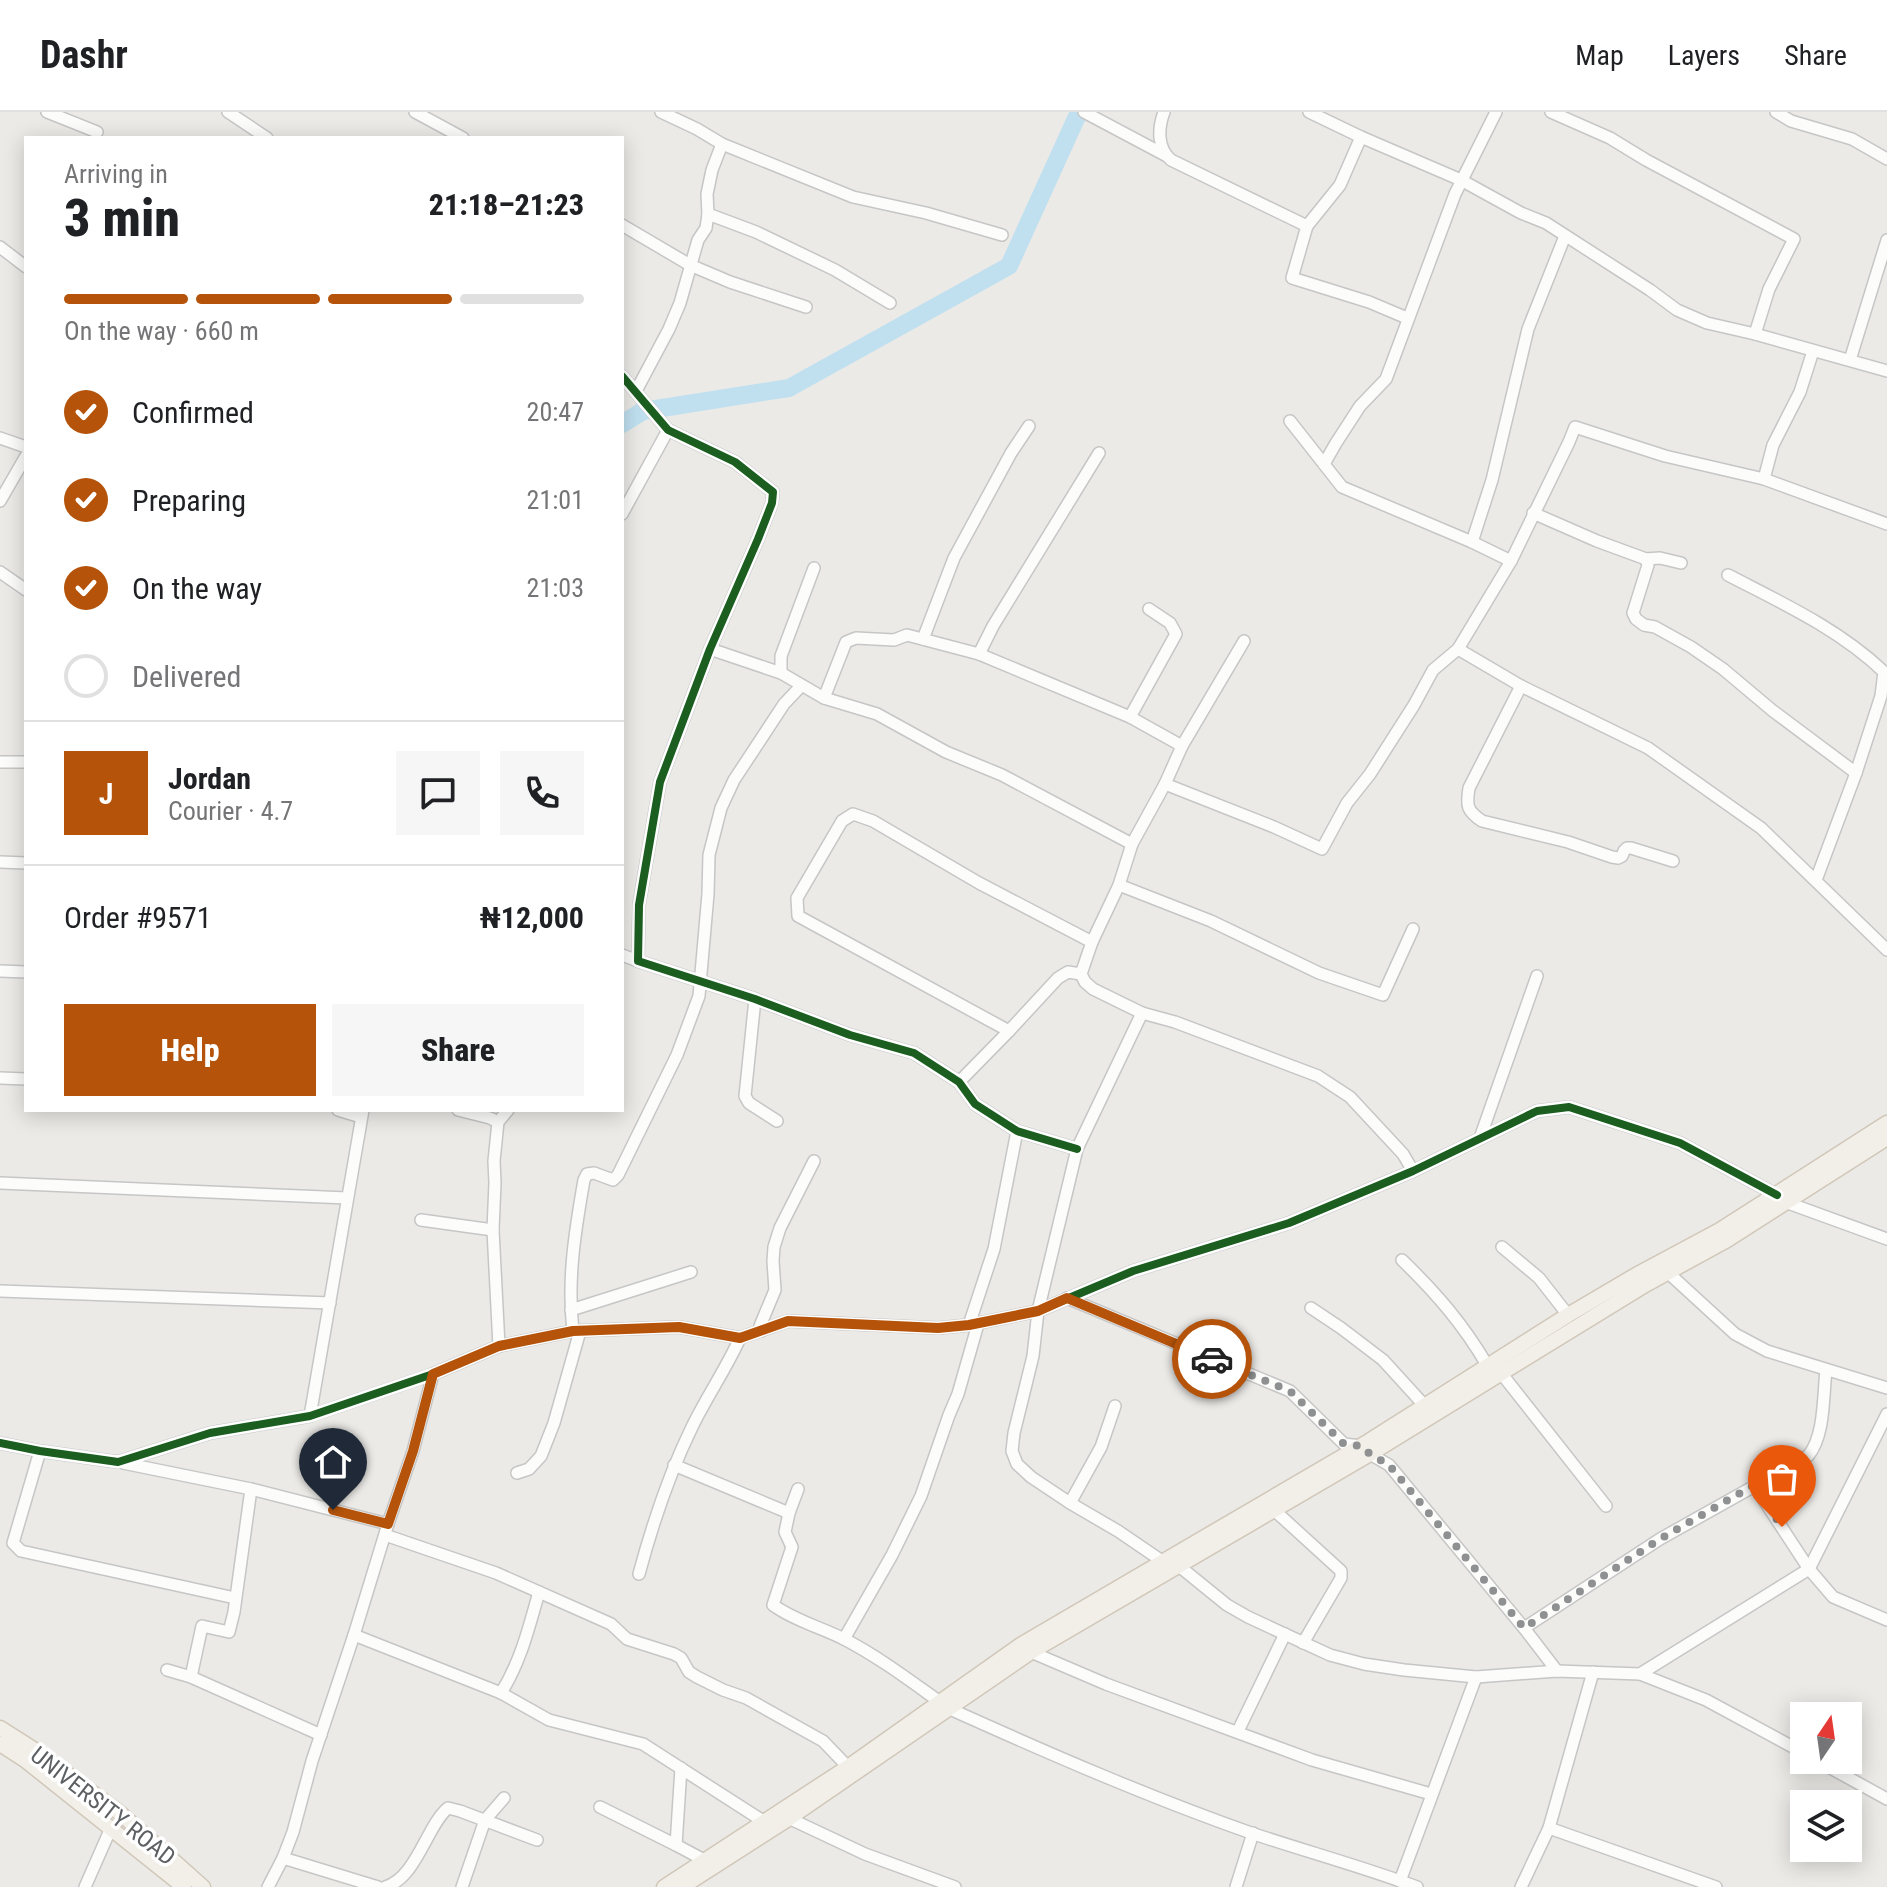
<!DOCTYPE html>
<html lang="en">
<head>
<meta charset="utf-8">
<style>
  :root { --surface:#fff; --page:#f6f6f6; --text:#202124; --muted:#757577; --line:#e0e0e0; --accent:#b45309 }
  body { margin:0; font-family:"Roboto Condensed",sans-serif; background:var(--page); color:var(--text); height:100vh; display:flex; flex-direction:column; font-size:30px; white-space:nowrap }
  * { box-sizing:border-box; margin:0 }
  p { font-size:26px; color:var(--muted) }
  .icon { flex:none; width:44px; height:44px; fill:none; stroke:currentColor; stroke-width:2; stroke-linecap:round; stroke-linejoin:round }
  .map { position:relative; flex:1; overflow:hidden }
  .panel { position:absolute; left:24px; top:24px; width:600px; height:976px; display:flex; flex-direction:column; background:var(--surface); border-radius:0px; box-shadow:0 4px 20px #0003 }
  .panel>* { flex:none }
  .needle { width:52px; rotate:13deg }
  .buttons { position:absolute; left:1790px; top:1590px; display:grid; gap:16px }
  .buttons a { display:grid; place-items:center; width:72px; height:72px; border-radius:0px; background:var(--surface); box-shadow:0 4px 20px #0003; font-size:40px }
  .pin { position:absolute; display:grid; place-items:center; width:68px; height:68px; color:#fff; margin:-82px -34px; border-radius:50% 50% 50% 0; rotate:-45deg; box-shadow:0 0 8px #0007 }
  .pin .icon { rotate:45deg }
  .courier { position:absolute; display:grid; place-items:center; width:80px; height:80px; margin:-40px; border:6px solid #b45309; border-radius:50%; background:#fff; color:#222; box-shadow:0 2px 10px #0007 }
  .headline em { font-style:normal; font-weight:800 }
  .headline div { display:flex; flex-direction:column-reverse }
  .headline { display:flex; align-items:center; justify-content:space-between; height:136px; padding:0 40px }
  h1 { font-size:52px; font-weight:800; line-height:60px }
  .bar { display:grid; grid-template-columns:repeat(4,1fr); gap:12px 8px; align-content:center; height:96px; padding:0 40px }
  .bar i { height:10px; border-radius:6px; background:var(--line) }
  .bar .on { background:var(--accent) }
  .bar p { grid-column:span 4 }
  .line { display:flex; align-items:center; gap:20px; padding:0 40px; border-top:2px solid var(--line) }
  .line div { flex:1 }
  .round { display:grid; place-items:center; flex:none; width:84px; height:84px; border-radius:0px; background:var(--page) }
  ol { padding:0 40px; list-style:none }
  li { display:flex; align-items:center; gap:24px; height:88px }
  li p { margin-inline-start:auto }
  li .icon { padding:8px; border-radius:50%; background:var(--accent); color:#fff; stroke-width:4 }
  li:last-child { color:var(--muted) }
  li i { width:44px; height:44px; border:4px solid var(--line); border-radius:50% }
  .action { display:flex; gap:16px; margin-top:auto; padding:16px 40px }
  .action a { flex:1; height:92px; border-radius:0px; background:var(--accent); color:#fff; font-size:32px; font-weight:800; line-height:92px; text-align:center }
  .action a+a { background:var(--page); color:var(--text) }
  header { display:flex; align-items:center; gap:48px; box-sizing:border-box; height:112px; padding:0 40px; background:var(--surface); border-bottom:2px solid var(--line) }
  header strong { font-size:38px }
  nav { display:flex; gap:44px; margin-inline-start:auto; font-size:28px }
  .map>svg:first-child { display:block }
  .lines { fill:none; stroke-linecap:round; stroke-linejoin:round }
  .river { stroke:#c0e0f0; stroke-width:18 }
  .minor-casing { stroke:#c6c6c6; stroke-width:14 }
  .major-casing { stroke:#d0c7b8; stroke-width:17 }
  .minor { stroke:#fcfcfb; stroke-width:11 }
  .major { stroke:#f2efe9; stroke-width:14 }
  .cycleway-casing { stroke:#fff; stroke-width:13 }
  .cycleway { stroke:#1b5e20; stroke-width:8 }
  .done { stroke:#8f9091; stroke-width:8; stroke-dasharray:0 14.4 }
  .route { stroke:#b45309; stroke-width:10 }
  .labels { text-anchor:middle; stroke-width:7; stroke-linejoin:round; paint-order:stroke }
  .street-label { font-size:24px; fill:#5d6063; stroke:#fff }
</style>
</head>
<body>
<header>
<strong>Dashr</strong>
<nav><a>Map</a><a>Layers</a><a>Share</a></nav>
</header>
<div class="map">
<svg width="1887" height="1775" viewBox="0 0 1887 1775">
  <rect width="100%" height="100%" fill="#ebeae7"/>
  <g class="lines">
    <path class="river" d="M622 312 643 299 789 276 1009 154 1079 0"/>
    <g class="minor-casing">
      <g id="minor">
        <path d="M47 0 97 20"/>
        <path d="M228 0 267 26"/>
        <path d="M415 0 463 26"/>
        <path d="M661 0 697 17 722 32 853 85 926 101 1002 123"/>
        <path d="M1084 0 1165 43"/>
        <path d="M1164 0C1158 16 1157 36 1171 48L1307 114"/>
        <path d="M1309 0 1361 25 1461 68 1521 101 1546 111 1650 178 1677 198 1707 211 1755 222 1887 259"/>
        <path d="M1551 0 1610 26 1646 48 1794 127 1769 177 1755 222"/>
        <path d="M1776 0 1791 9 1852 27 1887 47"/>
        <path d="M1361 25 1340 73 1307 114 1292 166 1369 190 1407 206"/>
        <path d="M708 102 756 120 835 158 890 191"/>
        <path d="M622 113 690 153 730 170 806 195"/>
        <path d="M0 135 26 155"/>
        <path d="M1850 248 1887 128"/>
        <path d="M622 264 668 318 735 350 773 380 772 391 758 427 710 537 660 670 639 793 638 849 755 887 850 923 914 941 959 970 975 992 1017 1019 1077 1037"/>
        <path d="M636 279 669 217 680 191 698 128 706 116 708 102 707 82 712 58 722 32"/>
        <path d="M1290 309 1342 375 1472 430 1511 449"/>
        <path d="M0 326 26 335"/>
        <path d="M1324 352 1336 331 1360 294 1386 267 1455 82 1496 0"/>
        <path d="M1764 367 1773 333 1800 280 1813 239"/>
        <path d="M0 389 26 344"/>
        <path d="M1533 401 1597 429 1646 447 1660 446 1681 451"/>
        <path d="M622 402 668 318"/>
        <path d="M1472 430 1492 368 1528 217 1565 124"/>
        <path d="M1646 447 1648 453 1633 501 1636 507 1644 513 1655 515 1691 535 1723 557 1773 599 1856 661"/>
        <path d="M0 460 26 478"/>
        <path d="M1728 463C1782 491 1839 517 1884 560L1881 584 1856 661 1816 768"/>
        <path d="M923 527 954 446 1011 341 1029 314"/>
        <path d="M1244 529 1182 634 1165 672 1132 732 1119 773 1092 830 1081 862 1085 870 1093 877 1142 901 1175 910 1318 964 1350 985 1403 1042 1413 1059"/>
        <path d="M710 537 781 561 824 586 877 602 946 640 1002 663 1132 732"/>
        <path d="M1458 537 1521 574 1648 636 1761 716 1887 838"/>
        <path d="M979 542 993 514 1099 341"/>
        <path d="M781 561V544L814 456"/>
        <path d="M1521 574 1469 676C1466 694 1467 699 1482 709L1568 730 1612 745 1618 746 1622 744 1624 739 1627 736H1631L1673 749"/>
        <path d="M824 586 846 530 856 526 894 528 907 523 979 542 1130 605 1182 634"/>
        <path d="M1130 605 1176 522 1170 511 1149 497"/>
        <path d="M0 650H26"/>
        <path d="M1165 672 1274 715 1322 737 1347 691 1370 662 1414 593 1433 558 1458 537 1511 449 1569 330 1575 315 1665 344 1764 367 1887 412"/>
        <path d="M0 750 26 751"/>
        <path d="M1119 773 1211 809 1319 861 1383 883 1413 817"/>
        <path d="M622 843 638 849"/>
        <path d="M0 859 26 860"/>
        <path d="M755 887 745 984 749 991 777 1009"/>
        <path d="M1142 901 1077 1037 1038 1199 1033 1244 1014 1321 1012 1339 1017 1352 1031 1365 1070 1391 1118 1419 1162 1449"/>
        <path d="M1009 919 1058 866 1068 860 1081 862"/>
        <path d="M0 966 26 967"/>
        <path d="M959 970 1009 919 798 804 797 786 842 709 853 702 873 709 979 771 1092 830"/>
        <path d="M338 998 361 1005"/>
        <path d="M458 998 490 1006 498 1010"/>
        <path d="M1480 1026 1537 864"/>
        <path d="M0 1071 347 1086"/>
        <path d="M1788 1091 1887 1127"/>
        <path d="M421 1108 493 1118"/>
        <path d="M1502 1135 1539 1166 1568 1203"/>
        <path d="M1402 1148C1436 1181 1463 1212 1487 1253"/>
        <path d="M1663 1156 1735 1222 1767 1239 1887 1276"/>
        <path d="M0 1179 330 1191"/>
        <path d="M1067 1186 1290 1279 1344 1332 1361 1334 1370 1342 1389 1353 1524 1516 1557 1559"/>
        <path d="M1311 1196 1341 1216 1383 1248 1424 1293"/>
        <path d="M571 1198 691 1160"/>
        <path d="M969 1213 994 1137 1017 1019"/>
        <path d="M573 1219C567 1168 575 1119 584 1068L587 1062 594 1061 613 1068 618 1063 677 943 699 884 708 782 709 743 721 696 734 668 784 592 801 574"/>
        <path d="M761 1219 760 1214 775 1178 773 1149 774 1135 780 1116 814 1049"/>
        <path d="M499 1234 493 1118 495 1071 494 1049 498 1010 508 998"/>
        <path d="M1501 1261 1606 1394"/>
        <path d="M310 1304 363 998"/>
        <path d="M0 1331 40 1339 118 1350 210 1321 310 1304 433 1262 499 1234 573 1219 679 1215 740 1226 788 1209 938 1216 969 1213 1038 1199 1133 1159 1289 1111 1413 1059 1537 999 1569 995 1680 1031 1777 1083"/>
        <path d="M40 1339 13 1431 21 1439 235 1486"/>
        <path d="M123 1351 251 1377 388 1412"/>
        <path d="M674 1353 789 1401"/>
        <path d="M517 1361 529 1357 541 1344 554 1311 580 1219"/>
        <path d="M1754 1373 1809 1457 1833 1485 1887 1508"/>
        <path d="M798 1377 789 1401 785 1420 792 1435 773 1493C795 1509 823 1516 846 1528 880 1546 909 1568 940 1590"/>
        <path d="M1070 1391 1101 1335 1115 1294"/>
        <path d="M1274 1398 1341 1459V1466L1303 1531"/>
        <path d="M385 1423 496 1461 611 1512 627 1527 674 1542 681 1546 689 1560 697 1565 723 1578 746 1586 823 1629 848 1655"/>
        <path d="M1179 1454 1227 1493 1248 1505 1330 1543 1364 1552 1404 1558 1476 1565 1557 1559 1640 1562 1706 1588 1804 1641"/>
        <path d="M639 1462C653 1410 669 1362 692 1315 707 1284 726 1257 740 1226"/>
        <path d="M1524 1516 1660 1427 1808 1344C1825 1324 1823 1284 1826 1258"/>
        <path d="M354 1523 501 1581C521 1549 529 1515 539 1480"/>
        <path d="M844 1527 892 1443 921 1384 949 1303 958 1282 978 1212"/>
        <path d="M1027 1536 1031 1540 1106 1572 1312 1648 1431 1682"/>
        <path d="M167 1558 191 1565 321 1623"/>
        <path d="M1640 1562 1809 1457 1887 1302"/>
        <path d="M191 1565 202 1514 229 1520 234 1500 251 1377"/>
        <path d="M501 1581 549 1608 643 1632 763 1709"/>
        <path d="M950 1597C1050 1642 1151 1686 1254 1722 1308 1740 1363 1755 1417 1775"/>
        <path d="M1238 1619 1285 1522"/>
        <path d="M1816 1648 1887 1687"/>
        <path d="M600 1695 676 1733 704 1748"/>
        <path d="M782 1703 865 1742 955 1775"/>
        <path d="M1549 1716 1716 1775"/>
        <path d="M676 1733 681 1656"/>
        <path d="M283 1746 378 1775"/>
        <path d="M1400 1769 1476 1565"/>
        <path d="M85 1775 111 1716"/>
        <path d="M268 1775 283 1746 293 1720 312 1649 354 1523 388 1412 413 1339 433 1262"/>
        <path d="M385 1775C416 1767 427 1713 448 1696L460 1699 537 1728"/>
        <path d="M462 1775 485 1708 504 1686"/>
        <path d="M1236 1775 1253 1721"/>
        <path d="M1521 1775 1549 1716 1593 1560"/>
      </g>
    </g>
    <g class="major-casing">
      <g id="major">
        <path d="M0 1616 33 1637 120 1701 203 1775"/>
        <path d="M0 1632 25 1648 184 1775"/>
        <path d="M664 1775 848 1655 1022 1532 1369 1329 1568 1203 1636 1163 1720 1118 1887 1011"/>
        <path d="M682 1775 788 1707 1031 1540 1370 1342 1645 1173 1727 1128 1887 1026"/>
      </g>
    </g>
    <use href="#minor" class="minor"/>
    <use href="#major" class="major"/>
    <g class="cycleway-casing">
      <g id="cycleway">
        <path d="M622 264 668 318 735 350 773 380 772 391 758 427 710 537 660 670 639 793 638 849 755 887 850 923 914 941 959 970 975 992 1017 1019 1077 1037"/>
        <path d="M0 1331 40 1339 118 1350 210 1321 310 1304 433 1262 499 1234 573 1219 679 1215 740 1226 788 1209 938 1216 969 1213 1038 1199 1133 1159 1289 1111 1413 1059 1537 999 1569 995 1680 1031 1777 1083"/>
      </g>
    </g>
    <use href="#cycleway" class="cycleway"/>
  </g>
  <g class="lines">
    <path class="done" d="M1212 1247 1290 1279 1344 1332 1361 1334 1370 1342 1389 1353 1524 1516 1660 1427 1754 1373 1782 1415"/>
    <path class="route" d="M333 1398 388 1412 413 1339 433 1262 499 1234 573 1219 679 1215 740 1226 788 1209 938 1216 969 1213 1038 1199 1067 1186 1212 1247"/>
  </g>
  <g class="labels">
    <g class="street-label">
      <text transform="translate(103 1694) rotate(38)" y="8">UNIVERSITY ROAD</text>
    </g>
  </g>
</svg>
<div class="buttons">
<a><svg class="needle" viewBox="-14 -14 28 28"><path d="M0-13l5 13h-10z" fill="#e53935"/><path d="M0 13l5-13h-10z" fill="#757577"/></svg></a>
<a><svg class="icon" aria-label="layers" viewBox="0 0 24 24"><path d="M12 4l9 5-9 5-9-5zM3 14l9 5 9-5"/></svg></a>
</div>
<div class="pin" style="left:1782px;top:1415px;background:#ea580c"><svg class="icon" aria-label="bag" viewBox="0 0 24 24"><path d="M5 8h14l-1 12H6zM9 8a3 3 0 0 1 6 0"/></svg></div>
<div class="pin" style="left:333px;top:1398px;background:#1f2937"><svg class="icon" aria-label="home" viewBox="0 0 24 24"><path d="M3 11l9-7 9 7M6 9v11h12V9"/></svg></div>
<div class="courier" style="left:1212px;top:1247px"><svg class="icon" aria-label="car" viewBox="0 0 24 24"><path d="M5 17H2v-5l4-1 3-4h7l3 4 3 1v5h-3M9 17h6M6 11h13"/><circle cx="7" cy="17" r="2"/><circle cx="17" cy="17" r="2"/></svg></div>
<section class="panel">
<div class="headline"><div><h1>3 min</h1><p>Arriving in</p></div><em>21:18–21:23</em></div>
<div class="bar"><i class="on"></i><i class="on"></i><i class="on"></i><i></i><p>On the way · 660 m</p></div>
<ol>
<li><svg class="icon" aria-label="check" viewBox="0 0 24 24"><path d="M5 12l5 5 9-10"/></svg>Confirmed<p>20:47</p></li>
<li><svg class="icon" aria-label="check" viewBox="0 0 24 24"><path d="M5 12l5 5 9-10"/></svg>Preparing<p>21:01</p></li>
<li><svg class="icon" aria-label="check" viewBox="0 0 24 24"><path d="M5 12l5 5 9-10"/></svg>On the way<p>21:03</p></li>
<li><i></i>Delivered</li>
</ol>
<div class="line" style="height:144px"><b class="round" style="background:var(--accent);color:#fff">J</b><div><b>Jordan</b><p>Courier · 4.7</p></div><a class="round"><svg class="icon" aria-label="chat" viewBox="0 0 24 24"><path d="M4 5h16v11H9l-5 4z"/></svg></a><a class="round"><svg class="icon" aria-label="phone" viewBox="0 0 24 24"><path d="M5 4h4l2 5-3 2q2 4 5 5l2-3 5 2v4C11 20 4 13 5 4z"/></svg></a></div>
<div class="line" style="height:104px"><div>Order #9571</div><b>₦12,000</b></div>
<div class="action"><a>Help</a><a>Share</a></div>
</section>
</div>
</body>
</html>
